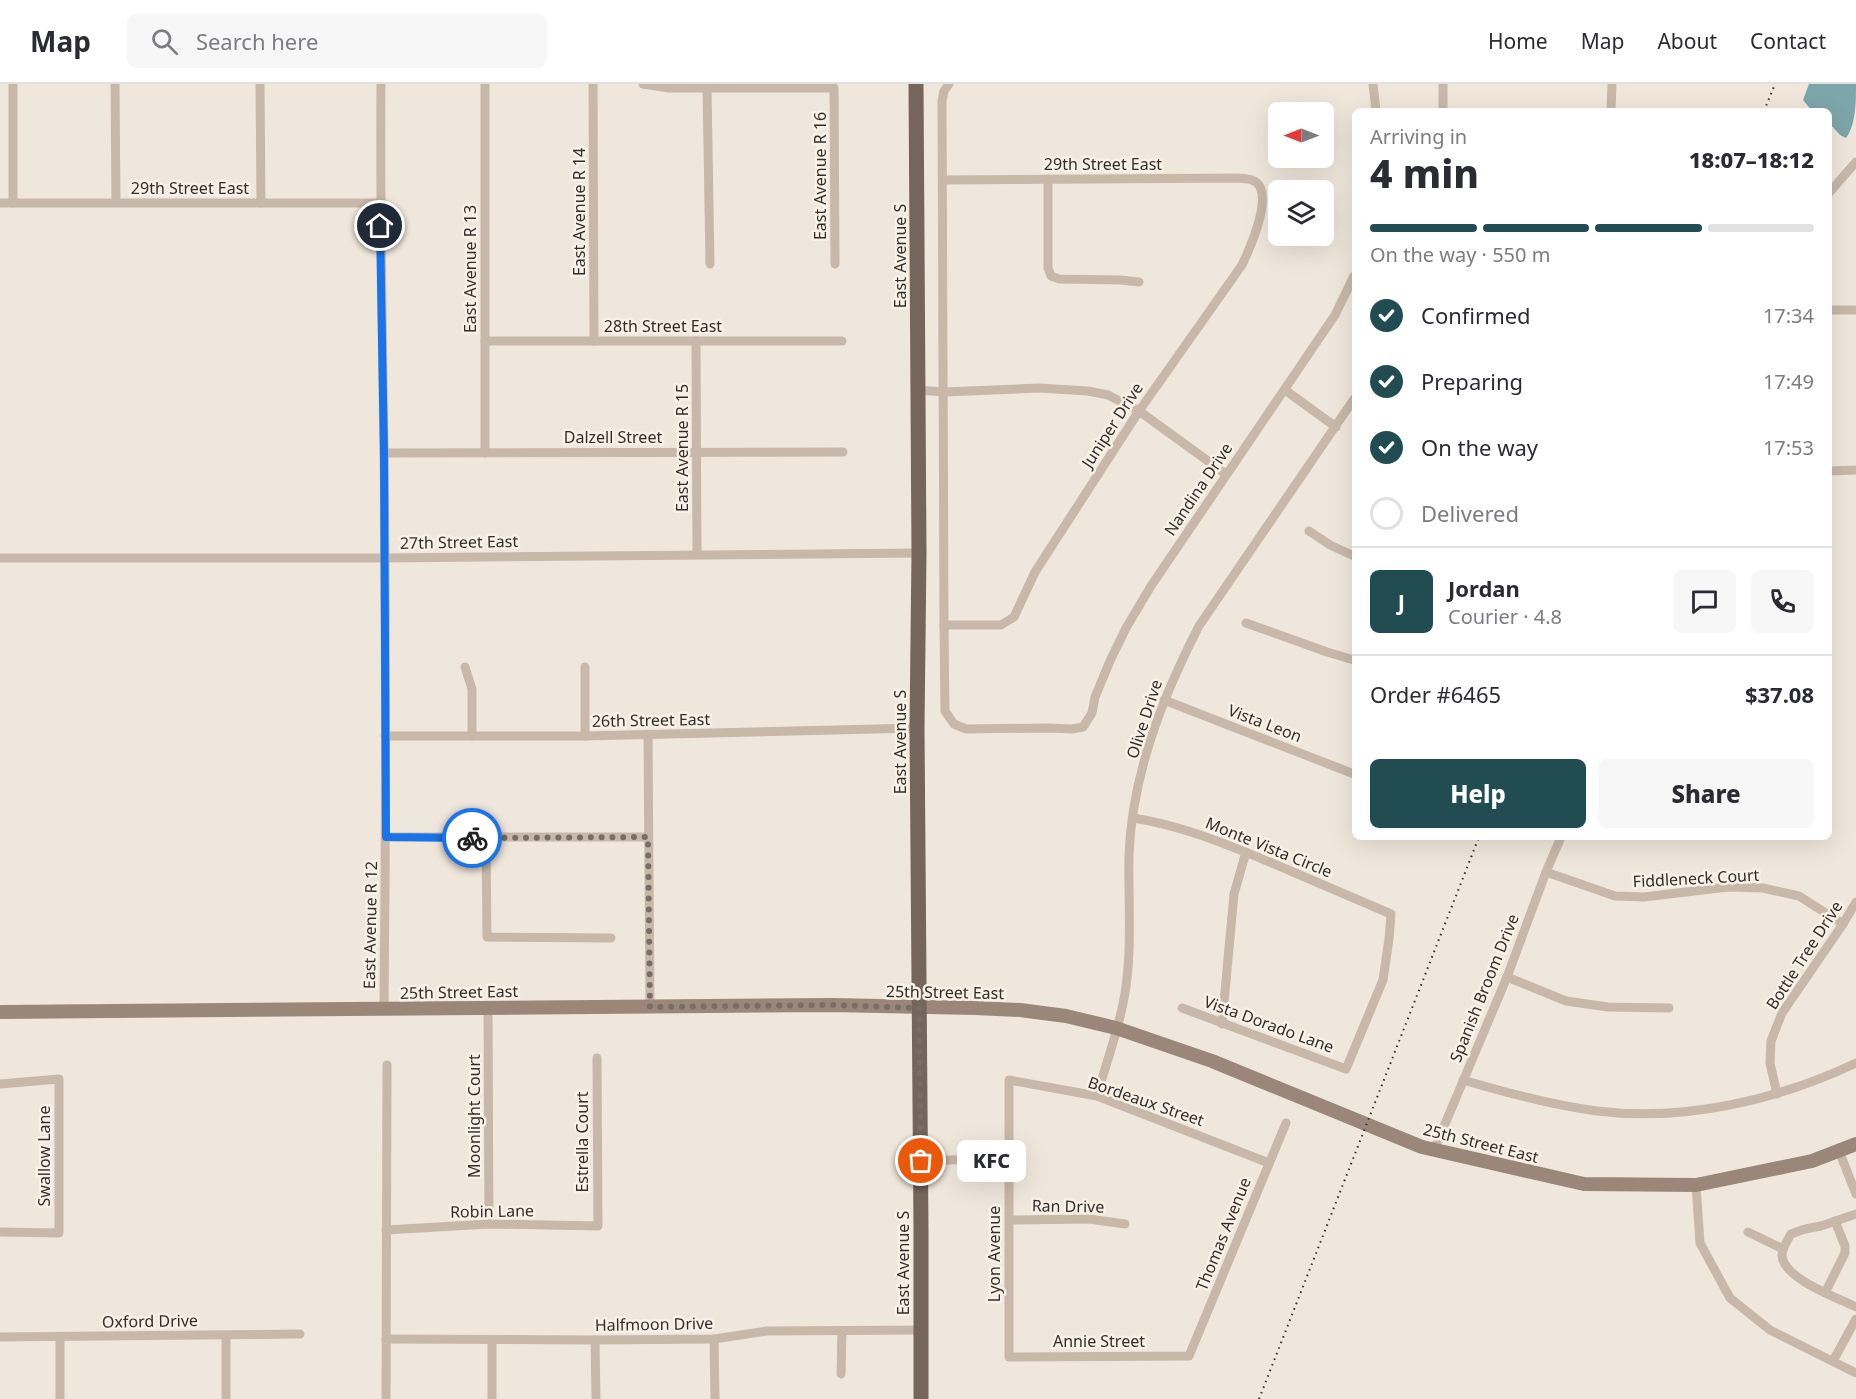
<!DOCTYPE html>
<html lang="en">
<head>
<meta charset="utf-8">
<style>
  :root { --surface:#fff; --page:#f7f7f7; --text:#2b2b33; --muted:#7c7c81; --line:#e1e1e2; --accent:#214d52 }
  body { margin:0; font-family:"Noto Sans",sans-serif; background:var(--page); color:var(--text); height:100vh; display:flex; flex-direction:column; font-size:22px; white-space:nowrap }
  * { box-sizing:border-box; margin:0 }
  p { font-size:20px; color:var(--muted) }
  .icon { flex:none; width:33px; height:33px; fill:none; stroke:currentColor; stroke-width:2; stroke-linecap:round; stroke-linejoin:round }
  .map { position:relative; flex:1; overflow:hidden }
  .side { position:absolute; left:1352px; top:24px; width:480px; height:732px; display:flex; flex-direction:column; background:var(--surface); border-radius:9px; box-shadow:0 6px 24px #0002 }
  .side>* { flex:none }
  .needle { width:39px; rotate:270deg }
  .fabs { position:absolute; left:1268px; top:18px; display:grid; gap:12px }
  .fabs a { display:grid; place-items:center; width:66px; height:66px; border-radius:9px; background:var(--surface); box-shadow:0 6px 24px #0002; font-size:30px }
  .pin { position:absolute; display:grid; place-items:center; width:51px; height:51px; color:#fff; margin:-26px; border:3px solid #fff; border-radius:50%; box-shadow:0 2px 6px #0007 }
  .courier { position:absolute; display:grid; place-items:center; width:60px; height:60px; margin:-30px; border:4px solid #1a73e8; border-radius:50%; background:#fff; color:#222; box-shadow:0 2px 8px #0007 }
  .bubble { position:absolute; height:42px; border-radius:9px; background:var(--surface); box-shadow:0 6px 24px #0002; font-size:20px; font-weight:800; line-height:42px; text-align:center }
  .overview em { font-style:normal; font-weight:800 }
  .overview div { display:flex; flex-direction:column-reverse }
  .overview { display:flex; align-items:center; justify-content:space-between; height:102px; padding:0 18px }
  h1 { font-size:39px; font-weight:800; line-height:45px }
  .bar { display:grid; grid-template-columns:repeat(4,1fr); gap:9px 6px; align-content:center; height:72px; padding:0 18px }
  .bar i { height:8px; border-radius:4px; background:var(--line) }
  .bar .active { background:var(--accent) }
  .bar p { grid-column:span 4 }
  .line { display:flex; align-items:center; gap:15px; padding:0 18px; border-top:2px solid var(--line) }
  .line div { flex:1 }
  .round { display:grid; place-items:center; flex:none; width:63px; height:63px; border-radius:9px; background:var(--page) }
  ol { padding:0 18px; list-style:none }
  li { display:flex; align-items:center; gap:18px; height:66px }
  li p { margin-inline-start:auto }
  li .icon { padding:6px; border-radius:50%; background:var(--accent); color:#fff; stroke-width:4 }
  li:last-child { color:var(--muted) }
  li i { width:33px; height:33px; border:3px solid var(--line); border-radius:50% }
  .primary-button { display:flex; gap:12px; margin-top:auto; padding:12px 18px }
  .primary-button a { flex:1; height:69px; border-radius:9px; background:var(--accent); color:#fff; font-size:24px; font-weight:800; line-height:69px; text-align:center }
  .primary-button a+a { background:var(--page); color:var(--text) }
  header { display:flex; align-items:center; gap:36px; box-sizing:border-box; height:84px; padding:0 30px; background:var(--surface); border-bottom:2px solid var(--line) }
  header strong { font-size:28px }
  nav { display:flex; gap:33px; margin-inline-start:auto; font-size:21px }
  .search { width:420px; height:54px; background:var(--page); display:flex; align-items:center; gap:15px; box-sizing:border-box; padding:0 21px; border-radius:9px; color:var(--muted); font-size:22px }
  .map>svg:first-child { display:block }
  .water { fill:#7da6aa }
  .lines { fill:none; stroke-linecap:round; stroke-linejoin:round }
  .street { stroke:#c7b8a9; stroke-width:9 }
  .secondary { stroke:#9a877a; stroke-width:14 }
  .primary { stroke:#75655a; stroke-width:15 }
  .rail { stroke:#342d28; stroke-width:2; stroke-dasharray:1.5 4.5; stroke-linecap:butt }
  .done { stroke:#766e67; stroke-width:6; stroke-dasharray:0 10.8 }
  .route { stroke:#1a73e8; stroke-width:8 }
  .labels { text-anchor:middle; stroke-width:5; stroke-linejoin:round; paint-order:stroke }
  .street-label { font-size:16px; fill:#342d28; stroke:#f8f1e8 }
</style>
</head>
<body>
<header>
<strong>Map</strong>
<div class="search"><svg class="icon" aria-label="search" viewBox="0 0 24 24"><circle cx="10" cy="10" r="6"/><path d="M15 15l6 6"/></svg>Search here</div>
<nav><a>Home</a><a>Map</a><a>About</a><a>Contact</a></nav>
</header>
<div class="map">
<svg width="1856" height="1315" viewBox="0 0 1856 1315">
  <rect width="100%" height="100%" fill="#f0e7dc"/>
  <path class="water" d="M1809 0H1856C1856 18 1856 41 1846 54L1840 51 1829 39 1828 27H1812L1803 16Z"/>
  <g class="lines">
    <g class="street">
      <path d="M13 0V119"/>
      <path d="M115 0 116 118"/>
      <path d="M260 0 261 119"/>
      <path d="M381 0C380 123 382 245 384 367 386 553 386 739 384 925"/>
      <path d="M593 0 594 257"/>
      <path d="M643 0 669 4H834L835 180"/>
      <path d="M949 0 944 7 942 17 944 541 945 627 954 640 966 645 1048 644 1072 645 1083 643 1092 629 1095 613 1110 577 1126 544 1151 502 1335 231 1354 192"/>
      <path d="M1373 0 1376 27"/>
      <path d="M1443 0V27"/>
      <path d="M707 4 710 180"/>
      <path d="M1611 27 1612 0"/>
      <path d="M1048 95V184L1051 192 1059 195 1121 196 1139 198"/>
      <path d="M943 96 1239 94C1247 95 1256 95 1260 103 1269 121 1250 164 1242 181L1139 327 1035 488 1014 533 1001 541H944"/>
      <path d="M1828 110 1856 78"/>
      <path d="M0 119H380"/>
      <path d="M1828 226H1856"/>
      <path d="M485 257H842"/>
      <path d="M696 257 697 470"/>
      <path d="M918 306 944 308 1039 304 1088 307 1108 311 1139 327 1226 390"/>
      <path d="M1285 306 1336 343"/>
      <path d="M384 369 843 368"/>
      <path d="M485 369V0"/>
      <path d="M1828 387 1856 386"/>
      <path d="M1309 447 1330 461 1354 472"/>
      <path d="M0 474H384L919 469"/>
      <path d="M1246 539 1327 568 1354 576"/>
      <path d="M465 583 472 605V652"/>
      <path d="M1164 616 1354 690"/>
      <path d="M648 651 650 923"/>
      <path d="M385 652H585L917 644"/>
      <path d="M585 652V583"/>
      <path d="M1133 734C1181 741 1228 761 1272 779 1312 796 1351 813 1391 830L1389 855 1383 896 1346 985 1182 924"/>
      <path d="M386 753H648"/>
      <path d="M486 754 487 853 611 854"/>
      <path d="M1546 788 1615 812 1644 813 1728 803 1763 804 1799 812 1843 840"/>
      <path d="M1507 893 1566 917 1608 923 1669 924"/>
      <path d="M488 925 489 1140"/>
      <path d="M1222 940 1234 810 1246 768"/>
      <path d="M1463 996C1507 1009 1551 1021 1597 1027 1684 1038 1778 1016 1856 979"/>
      <path d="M0 1000 59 995V1149L0 1148"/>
      <path d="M1777 1010 1770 979 1771 957 1782 929 1843 840 1856 818"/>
      <path d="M1097 1012C1107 976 1121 939 1126 902 1132 859 1128 814 1129 771 1132 690 1163 612 1199 542L1354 315"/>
      <path d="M1434 1066 1507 893 1546 788 1561 753"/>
      <path d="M1839 1067 1856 1110"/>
      <path d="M921 1077 1009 1074"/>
      <path d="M1269 1079 1097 1012 1009 996V1273L1189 1272 1286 1039"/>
      <path d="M1696 1101 1700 1159 1730 1214 1770 1246 1856 1289"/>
      <path d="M1856 1130 1821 1142 1805 1145 1791 1150C1787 1157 1782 1164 1782 1172 1784 1195 1838 1214 1856 1223"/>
      <path d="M1010 1136 1089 1135 1125 1140"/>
      <path d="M386 1146 489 1140 598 1142 597 974"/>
      <path d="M1748 1148 1783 1165"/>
      <path d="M1825 1209 1845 1169V1162L1835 1137"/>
      <path d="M226 1251V1315"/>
      <path d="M0 1253 300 1250"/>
      <path d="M60 1253V1315"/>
      <path d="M386 1255 595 1256 714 1255 767 1247 921 1246"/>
      <path d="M714 1255 715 1315"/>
      <path d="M492 1256V1315"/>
      <path d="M595 1256 596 1315"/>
      <path d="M1833 1277 1856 1235"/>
      <path d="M841 1290 842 1247"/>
      <path d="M386 1315 387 981"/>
    </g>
    <path class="secondary" d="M0 928 832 921 975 924 1020 926 1066 932 1116 944 1212 977 1422 1063 1584 1100 1696 1101 1812 1077 1856 1060"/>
    <path class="primary" d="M916 0 919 469 917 644 921 1145V1315"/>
    <g class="rail">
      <path d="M1764 27 1775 0"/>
      <path d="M1259 1315 1479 753"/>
    </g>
  </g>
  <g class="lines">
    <path class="done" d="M472 754 648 753 650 923 832 921 919 924 921 1077"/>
    <path class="route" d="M380 142 384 369 386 753 472 754"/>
  </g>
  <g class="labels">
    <g class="street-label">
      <text x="1103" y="86">29th Street East</text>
      <text transform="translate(820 92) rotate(-90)" y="6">East Avenue R 16</text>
      <text x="190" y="110">29th Street East</text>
      <text transform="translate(579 128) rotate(-90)" y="6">East Avenue R 14</text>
      <text transform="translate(900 172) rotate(-90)" y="6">East Avenue S</text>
      <text transform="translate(470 185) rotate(-90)" y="6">East Avenue R 13</text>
      <text x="663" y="248">28th Street East</text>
      <text transform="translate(1112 341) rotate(-57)" y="6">Juniper Drive</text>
      <text x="613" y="359">Dalzell Street</text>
      <text transform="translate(682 364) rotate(-90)" y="6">East Avenue R 15</text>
      <text transform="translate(1198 405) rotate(-56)" y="6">Nandina Drive</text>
      <text transform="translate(459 458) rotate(-1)" y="6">27th Street East</text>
      <text transform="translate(1144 635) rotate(-72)" y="6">Olive Drive</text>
      <text transform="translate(651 636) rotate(-1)" y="6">26th Street East</text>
      <text transform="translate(1265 639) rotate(21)" y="6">Vista Leon</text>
      <text transform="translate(900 658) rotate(-90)" y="6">East Avenue S</text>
      <text transform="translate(1269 763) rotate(22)" y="6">Monte Vista Circle</text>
      <text transform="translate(1696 794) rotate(-3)" y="6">Fiddleneck Court</text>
      <text transform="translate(370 841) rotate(-89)" y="6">East Avenue R 12</text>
      <text transform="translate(1804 871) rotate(-57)" y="6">Bottle Tree Drive</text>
      <text transform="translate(1484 904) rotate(-68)" y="6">Spanish Broom Drive</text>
      <text transform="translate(459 908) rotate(-1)" y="6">25th Street East</text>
      <text transform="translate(945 908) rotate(1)" y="6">25th Street East</text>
      <text transform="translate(1269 940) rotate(20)" y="6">Vista Dorado Lane</text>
      <text transform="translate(1146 1017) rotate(19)" y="6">Bordeaux Street</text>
      <text transform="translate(474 1032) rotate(-90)" y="6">Moonlight Court</text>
      <text transform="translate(582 1058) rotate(-90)" y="6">Estrella Court</text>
      <text transform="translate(1481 1059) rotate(14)" y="6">25th Street East</text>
      <text transform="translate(44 1072) rotate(-90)" y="6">Swallow Lane</text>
      <text transform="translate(1068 1122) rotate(1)" y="6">Ran Drive</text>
      <text transform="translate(492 1127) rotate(-1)" y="6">Robin Lane</text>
      <text transform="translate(1223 1150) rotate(-68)" y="6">Thomas Avenue</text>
      <text transform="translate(994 1170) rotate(-90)" y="6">Lyon Avenue</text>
      <text transform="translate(903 1179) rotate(-90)" y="6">East Avenue S</text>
      <text transform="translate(150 1237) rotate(-1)" y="6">Oxford Drive</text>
      <text transform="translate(654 1240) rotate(-1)" y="6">Halfmoon Drive</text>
      <text x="1099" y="1263">Annie Street</text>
    </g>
  </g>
</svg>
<div class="fabs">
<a><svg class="needle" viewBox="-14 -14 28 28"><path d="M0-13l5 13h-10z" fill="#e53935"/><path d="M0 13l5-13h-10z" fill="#7c7c81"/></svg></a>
<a><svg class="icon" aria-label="layers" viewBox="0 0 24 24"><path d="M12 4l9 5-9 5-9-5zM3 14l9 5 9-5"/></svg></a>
</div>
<div class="pin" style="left:921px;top:1077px;background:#ea580c"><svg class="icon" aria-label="bag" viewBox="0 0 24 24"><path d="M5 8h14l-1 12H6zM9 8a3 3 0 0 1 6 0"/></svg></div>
<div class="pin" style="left:380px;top:142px;background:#1f2937"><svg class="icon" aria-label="home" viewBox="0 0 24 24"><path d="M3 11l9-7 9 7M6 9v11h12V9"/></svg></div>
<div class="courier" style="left:472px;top:754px"><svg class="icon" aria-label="bike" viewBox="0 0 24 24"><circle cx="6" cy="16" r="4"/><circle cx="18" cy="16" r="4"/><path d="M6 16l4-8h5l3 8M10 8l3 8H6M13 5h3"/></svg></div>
<div class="bubble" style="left:957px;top:1056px;width:69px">KFC</div>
<section class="side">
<div class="overview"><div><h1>4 min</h1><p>Arriving in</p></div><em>18:07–18:12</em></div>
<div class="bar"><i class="active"></i><i class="active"></i><i class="active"></i><i></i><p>On the way · 550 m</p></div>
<ol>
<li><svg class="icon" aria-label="check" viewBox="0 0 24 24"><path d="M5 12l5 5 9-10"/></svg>Confirmed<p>17:34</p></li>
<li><svg class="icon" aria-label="check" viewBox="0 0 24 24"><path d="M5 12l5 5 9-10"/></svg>Preparing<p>17:49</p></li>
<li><svg class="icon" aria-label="check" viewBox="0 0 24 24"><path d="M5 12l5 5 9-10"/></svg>On the way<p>17:53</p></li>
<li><i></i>Delivered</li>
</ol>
<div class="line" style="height:108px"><b class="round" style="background:var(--accent);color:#fff">J</b><div><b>Jordan</b><p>Courier · 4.8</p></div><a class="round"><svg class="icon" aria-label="chat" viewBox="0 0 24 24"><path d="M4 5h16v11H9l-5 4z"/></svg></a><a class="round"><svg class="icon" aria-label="phone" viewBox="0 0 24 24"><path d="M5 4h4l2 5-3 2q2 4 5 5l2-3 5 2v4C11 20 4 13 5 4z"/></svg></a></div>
<div class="line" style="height:78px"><div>Order #6465</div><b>$37.08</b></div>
<div class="primary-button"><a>Help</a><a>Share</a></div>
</section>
</div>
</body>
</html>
